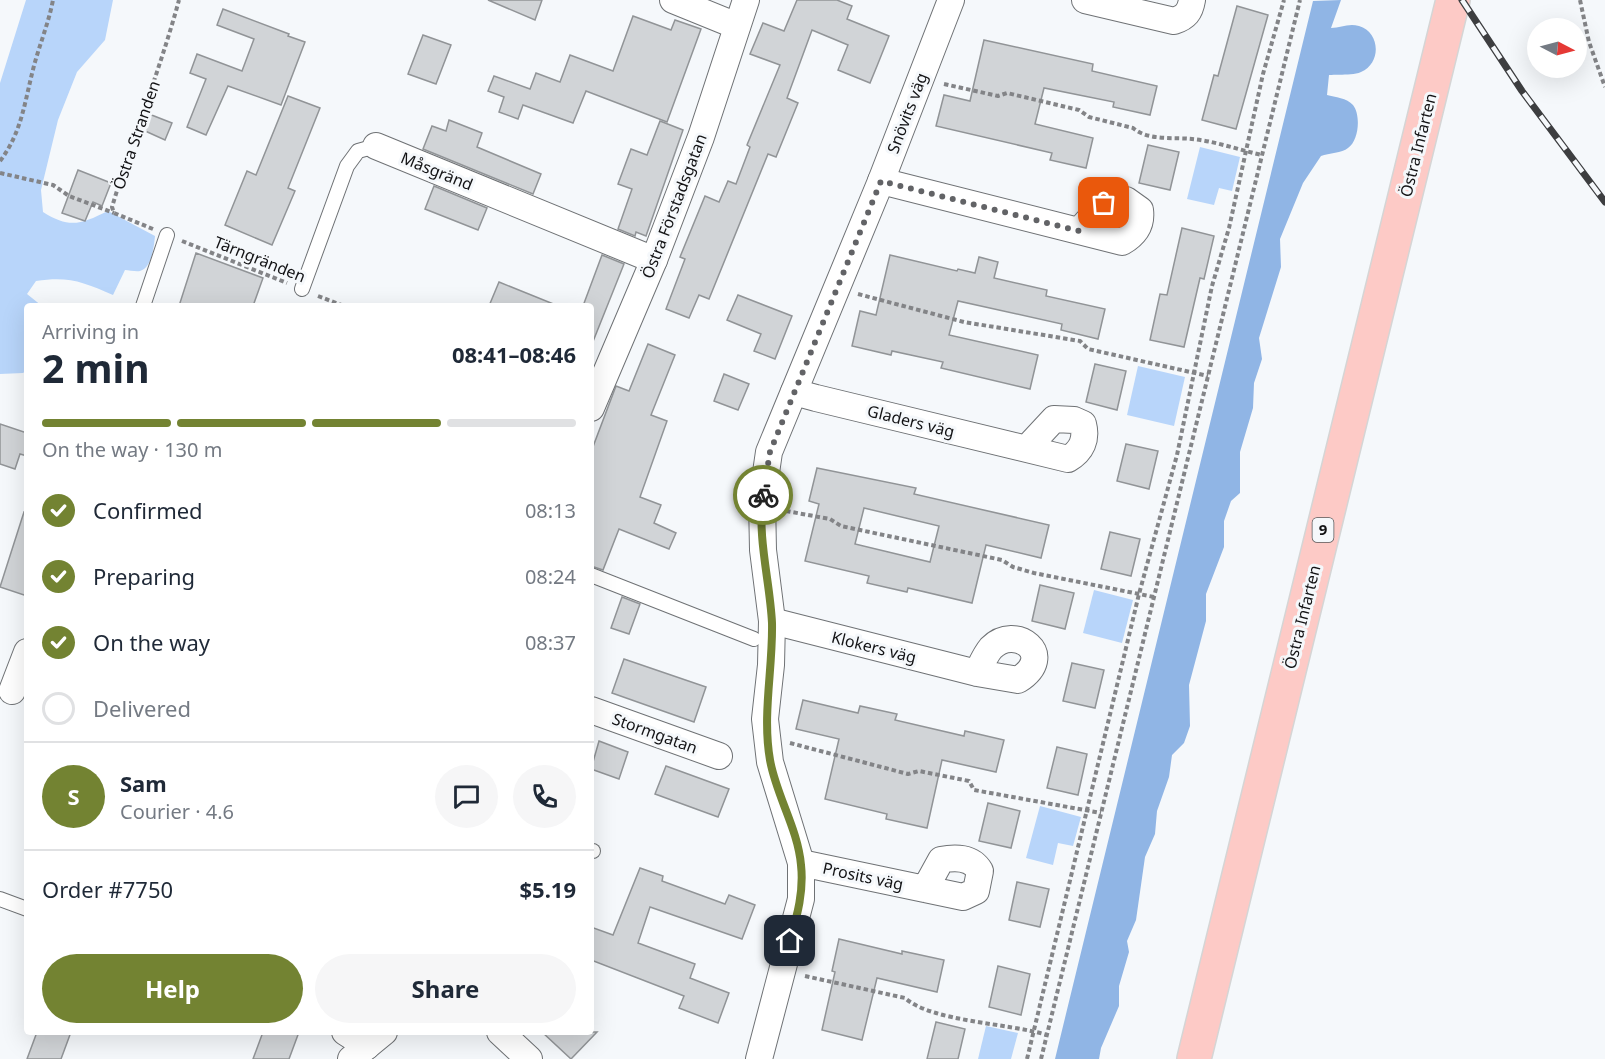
<!DOCTYPE html>
<html lang="en">
<head>
<meta charset="utf-8">
<style>
  :root { --surface:#fff; --page:#f6f6f7; --text:#1f2937; --muted:#747a83; --line:#e0e1e3; --accent:#738332 }
  body { margin:0; font-family:"Noto Sans",sans-serif; background:var(--page); color:var(--text); height:100vh; display:flex; flex-direction:column; font-size:22px; white-space:nowrap }
  * { box-sizing:border-box; margin:0 }
  p { font-size:20px; color:var(--muted) }
  .icon { flex:none; width:33px; height:33px; fill:none; stroke:currentColor; stroke-width:2; stroke-linecap:round; stroke-linejoin:round }
  .map { position:relative; flex:1; overflow:hidden }
  .drawer { position:absolute; left:24px; top:303px; width:570px; height:732px; display:flex; flex-direction:column; background:var(--surface); border-radius:6px; box-shadow:0 6px 24px #0002 }
  .drawer>* { flex:none }
  .needle { width:39px; rotate:96deg }
  .buttons { position:absolute; left:1527px; top:18px; display:grid; gap:12px }
  .buttons a { display:grid; place-items:center; width:60px; height:60px; border-radius:50%; background:var(--surface); box-shadow:0 6px 24px #0002; font-size:30px }
  .pin { position:absolute; display:grid; place-items:center; width:51px; height:51px; color:#fff; margin:-26px; border-radius:12px; box-shadow:0 3px 9px #0006 }
  .courier { position:absolute; display:grid; place-items:center; width:60px; height:60px; margin:-30px; border:4px solid #738332; border-radius:50%; background:#fff; color:#222; box-shadow:0 2px 8px #0007 }
  .head em { font-style:normal; font-weight:700 }
  .head div { display:flex; flex-direction:column-reverse }
  .head { display:flex; align-items:center; justify-content:space-between; height:102px; padding:0 18px }
  h1 { font-size:39px; font-weight:700; line-height:45px }
  .bar { display:grid; grid-template-columns:repeat(4,1fr); gap:9px 6px; align-content:center; height:72px; padding:0 18px }
  .bar i { height:8px; border-radius:4px; background:var(--line) }
  .bar .active { background:var(--accent) }
  .bar p { grid-column:span 4 }
  .line { display:flex; align-items:center; gap:15px; padding:0 18px; border-top:2px solid var(--line) }
  .line div { flex:1 }
  .round { display:grid; place-items:center; flex:none; width:63px; height:63px; border-radius:32px; background:var(--page) }
  ol { padding:0 18px; list-style:none }
  li { display:flex; align-items:center; gap:18px; height:66px }
  li p { margin-inline-start:auto }
  li .icon { padding:6px; border-radius:50%; background:var(--accent); color:#fff; stroke-width:4 }
  li:last-child { color:var(--muted) }
  li i { width:33px; height:33px; border:3px solid var(--line); border-radius:50% }
  .primary-button { display:flex; gap:12px; margin-top:auto; padding:12px 18px }
  .primary-button a { flex:1; height:69px; border-radius:36px; background:var(--accent); color:#fff; font-size:24px; font-weight:700; line-height:69px; text-align:center }
  .primary-button a+a { background:var(--page); color:var(--text) }
  .map>svg:first-child { display:block }
  .green { fill:#b8d5fa }
  .forest { fill:#90b5e5 }
  .building { fill:#d1d4d7; stroke:#919497; stroke-width:1.5; fill-rule:evenodd }
  .lines { fill:none; stroke-linecap:round; stroke-linejoin:round }
  .lane-casing { stroke:#6f7275; stroke-width:16 }
  .street-casing { stroke:#6f7275; stroke-width:28 }
  .primary-casing { stroke:#d5d5d5; stroke-width:36 }
  .path { stroke:#838487; stroke-width:4; stroke-dasharray:4.5 3; stroke-linecap:butt }
  .lane { stroke:#fff; stroke-width:14 }
  .street { stroke:#fff; stroke-width:26 }
  .primary { stroke:#fdcac6; stroke-width:33 }
  .rail-casing { stroke:#3d3e40; stroke-width:7 }
  .rail { stroke:#f5f8fb; stroke-width:4.5; stroke-dasharray:14; stroke-linecap:butt }
  .done { stroke:#626366; stroke-width:6; stroke-dasharray:0 10.8 }
  .route { stroke:#738332; stroke-width:8 }
  .labels { text-anchor:middle; stroke-width:6; stroke-linejoin:round; paint-order:stroke }
  .shield { fill:#f5f8fb; stroke:#57585a; stroke-width:1.5 }
  .shield-label { font-size:15px; font-weight:bold; fill:#131315 }
  .street-label { font-size:16px; fill:#131315; stroke:#f5f8fb }
</style>
</head>
<body>
<div class="map">
<svg width="1605" height="1059" viewBox="0 0 1605 1059">
  <rect width="100%" height="100%" fill="#f5f8fb"/>
  <g class="green">
    <path d="M26 0H113L105 40 77 72 58 120 41 190 43 212C70 229 81 224 108 211L155 236C154 246 152 268 140 271 136 272 129 270 125 270L113 295C83 282 69 276 36 281L27 294 42 306H27V370L23 373 0 374V83Z"/>
    <path d="M1200 147 1240 157 1232 191 1219 188 1214 205 1187 199Z"/>
    <path d="M1138 366 1185 377 1174 426 1127 415Z"/>
    <path d="M1094 590 1133 600 1122 643 1083 633Z"/>
    <path d="M1040 806 1081 817 1073 846 1058 843 1053 865 1026 858Z"/>
    <path d="M986 1026 1018 1033 1011 1059H978Z"/>
  </g>
  <path class="forest" d="M1341 0 1331 28C1341 28 1348 23 1359 26 1380 32 1382 63 1361 72 1352 76 1338 74 1329 75L1327 95C1335 97 1347 98 1353 105 1361 115 1359 141 1348 148 1342 153 1329 153 1321 156L1303 183 1280 239 1281 267 1259 338 1262 359 1254 383 1253 408 1240 452V493L1231 501 1224 521V547L1206 594V621L1189 685 1190 726 1184 743 1172 755 1169 777 1157 811 1155 834 1145 857 1136 920 1127 941 1129 952 1119 986V1006L1101 1048 1099 1059H1055L1313 1Z"/>
  <g class="building">
    <path d="M488 0H542L535 20Z"/>
    <path d="M797 0H837L852 6 847 19 889 36 877 66 870 83 838 70 848 45 812 30 787 98 798 103 776 157 768 154 709 299 699 295 689 318 666 309 685 259 680 257 705 196 719 202 728 181 736 184 750 147 747 145 780 65 750 54 763 23 784 31Z"/>
    <path d="M1237 6 1268 15 1236 129 1202 120 1214 75 1218 76Z"/>
    <path d="M223 9 289 34 288 36 305 42 281 105 228 86 206 135 187 127 206 79 190 73 197 54 242 71 254 39 217 25Z"/>
    <path d="M633 16 671 30 675 20 701 29 667 122 586 91 573 123 523 105 518 119 499 112 504 97 488 91 494 76 530 89 536 73 560 82 570 55 613 71Z"/>
    <path d="M423 35 451 45 436 84 408 74Z"/>
    <path d="M984 40 1093 64 1092 71 1157 86 1150 115 1113 107 1114 102 1044 88 1035 124 1093 138 1086 168 1050 160 1052 153 936 126 944 95 970 101Z"/>
    <path d="M288 96 320 108 288 188 295 191 272 245 225 225 247 171 256 175Z"/>
    <path d="M149 114 172 123 165 140 143 130Z"/>
    <path d="M449 120 482 133 477 147 541 174 533 194 423 149 432 126 446 131Z"/>
    <path d="M660 121 683 130 646 236 636 232 635 236 618 229 632 189 618 184 631 149 647 155Z"/>
    <path d="M1148 145 1179 152 1170 190 1139 183Z"/>
    <path d="M78 170 111 183 102 206 93 202 85 221 62 213Z"/>
    <path d="M434 186 487 208 478 230 425 209Z"/>
    <path d="M1182 228 1214 236 1204 279 1200 278 1184 347 1150 340 1160 294 1167 295Z"/>
    <path d="M196 253 263 278 253 306H179Z"/>
    <path d="M602 255 624 264 592 344 591 306H583Z"/>
    <path d="M890 255 957 271 958 269 975 273 979 257 998 262 994 278 1047 290 1046 296 1105 309 1098 339 1061 330 1062 324 958 301 949 335 1038 355 1030 389 941 368 943 362 892 351 891 355 852 346 860 311 876 315Z"/>
    <path d="M499 282 556 305V306H489Z"/>
    <path d="M738 295 792 316 775 359 754 351 761 334 727 320Z"/>
    <path d="M648 344 675 355 651 415 667 421 640 497 661 505 654 523 676 533 669 549 619 529 603 570 591 566V452L616 386 629 391Z"/>
    <path d="M1095 364 1126 371 1117 410 1086 402Z"/>
    <path d="M724 374 749 384 738 410 714 401Z"/>
    <path d="M0 424 27 433V456L20 454 15 469 0 464Z"/>
    <path d="M1126 444 1158 451 1149 489 1117 481Z"/>
    <path d="M817 468 916 488 914 494 1049 525 1041 558 986 545 972 603 908 588 907 592 867 583 869 576 805 561 819 504 809 501ZM864 508 939 526 930 562 855 544Z"/>
    <path d="M24 512 27 513V596L0 587Z"/>
    <path d="M1110 532 1140 539 1131 576 1101 569Z"/>
    <path d="M1040 585 1074 593 1065 629 1032 621Z"/>
    <path d="M622 597 640 604 629 634 611 628Z"/>
    <path d="M624 659 706 687 694 722 612 693Z"/>
    <path d="M1072 663 1104 670 1095 708 1063 701Z"/>
    <path d="M803 700 858 713 860 706 897 714 895 720 964 736 965 731 1004 740 996 772 942 760 927 828 886 819 887 814 825 799 839 739 796 729Z"/>
    <path d="M599 741 628 752 619 779 591 769Z"/>
    <path d="M1057 747 1087 754 1078 795 1047 788Z"/>
    <path d="M666 766 729 789 718 817 655 794Z"/>
    <path d="M988 803 1020 811 1011 848 979 841Z"/>
    <path d="M640 868 663 876 662 881 725 904 729 895 755 905 742 939 650 907 638 943 695 964 690 978 729 993 718 1023 679 1008 684 996 591 960V927L613 935Z"/>
    <path d="M1017 882 1049 889 1040 927 1009 920Z"/>
    <path d="M839 939 902 954V951L944 960 937 992 877 978 862 1040 822 1030 835 972 832 971Z"/>
    <path d="M998 966 1030 974 1021 1015 989 1007Z"/>
    <path d="M936 1022 965 1029 958 1059H927Z"/>
    <path d="M37 1032H71L61 1059H27Z"/>
    <path d="M263 1032H299L289 1059H253Z"/>
    <path d="M542 1032H597L571 1059Z"/>
  </g>
  <g class="lines">
    <g class="lane-casing">
      <g id="lane">
        <path d="M302 289 347 166 358 151 376 146"/>
        <path d="M143 306 167 235"/>
        <path d="M591 575 754 639"/>
        <path d="M591 851H593"/>
        <path d="M0 899 27 909"/>
      </g>
    </g>
    <g class="street-casing">
      <g id="street">
        <path d="M673 0 737 26"/>
        <path d="M1085 0 1174 21C1186 17 1190 12 1192 0"/>
        <path d="M376 146 654 260"/>
        <path d="M881 181 1122 242C1134 235 1142 225 1140 210L1126 200 1104 203 1079 231"/>
        <path d="M794 392 816 398 1068 459C1082 451 1087 439 1083 424L1074 420 1054 419 1027 448"/>
        <path d="M591 408 654 260 701 137 746 0"/>
        <path d="M772 621 977 673 1018 680C1058 655 1015 623 991 648 985 655 981 665 977 673"/>
        <path d="M12 691 27 652"/>
        <path d="M591 710 719 756"/>
        <path d="M801 863 963 897 976 891 980 871C972 857 955 857 941 860L925 889"/>
        <path d="M345 1032 367 1046"/>
        <path d="M500 1032 529 1059"/>
        <path d="M351 1059 384 1032"/>
        <path d="M759 1059 801 899V863L770 762 765 719 771 665 772 621 763 550 762 500 769 452 881 181 951 0"/>
      </g>
    </g>
    <g class="primary-casing">
      <path id="primary" d="M1194 1059 1453 0"/>
    </g>
    <g class="path">
      <path d="M1580 0 1589 42 1605 87"/>
      <path d="M944 84 998 96 1007 93 1079 110 1089 117 1133 128C1148 141 1174 137 1192 139 1215 141 1239 150 1262 155"/>
      <path d="M0 161C23 131 25 98 35 62 41 41 49 21 53 0"/>
      <path d="M0 173 53 185 69 196 114 213"/>
      <path d="M153 229 114 213 112 207C133 137 160 70 179 0"/>
      <path d="M182 241 287 283"/>
      <path d="M858 294 964 322 1080 341 1088 349 1208 376"/>
      <path d="M318 296 344 306"/>
      <path d="M786 511 830 519 841 526 1002 560 1013 567 1034 573 1154 597"/>
      <path d="M790 743 908 774 919 771 969 781 974 790 1101 813"/>
      <path d="M805 976 905 998C932 1022 1009 1023 1047 1035"/>
      <path d="M411 1032H414"/>
      <path d="M1027 1059 1139 594 1177 455 1212 286 1229 228 1263 74 1284 0"/>
      <path d="M1041 1059 1300 0"/>
    </g>
    <use href="#lane" class="lane"/>
    <use href="#street" class="street"/>
    <use href="#primary" class="primary"/>
    <g class="rail-casing">
      <path id="rail" d="M1462 0 1522 91 1605 202"/>
    </g>
    <use href="#rail" class="rail"/>
  </g>
  <g class="lines">
    <path class="done" d="M763 495 770 452 881 181 1079 231 1104 203"/>
    <path class="route" d="M763 495C757 538 770 581 772 623 773 669 762 714 770 760 776 795 798 829 801 865 804 892 797 916 790 941"/>
  </g>
  <g class="labels">
    <rect class="shield" x="1312.5" y="518" width="21" height="24" rx="4.5"/>
    <g class="shield-label">
      <text x="1323" y="535">9</text>
    </g>
    <g class="street-label">
      <text transform="translate(907 113) rotate(-69)" y="6">Snövits väg</text>
      <text transform="translate(136 135) rotate(-71)" y="6">Östra Stranden</text>
      <text transform="translate(1418 145) rotate(-76)" y="6">Östra Infarten</text>
      <text transform="translate(437 171) rotate(22)" y="6">Måsgränd</text>
      <text transform="translate(674 206) rotate(-69)" y="6">Östra Förstadsgatan</text>
      <text transform="translate(260 259) rotate(22)" y="6">Tärngränden</text>
      <text transform="translate(911 421) rotate(14)" y="6">Gladers väg</text>
      <text transform="translate(1302 617) rotate(-76)" y="6">Östra Infarten</text>
      <text transform="translate(874 647) rotate(14)" y="6">Klokers väg</text>
      <text transform="translate(655 733) rotate(20)" y="6">Stormgatan</text>
      <text transform="translate(863 876) rotate(12)" y="6">Prosits väg</text>
    </g>
  </g>
</svg>
<div class="buttons">
<a><svg class="needle" viewBox="-14 -14 28 28"><path d="M0-13l5 13h-10z" fill="#e53935"/><path d="M0 13l5-13h-10z" fill="#747a83"/></svg></a>
</div>
<div class="pin" style="left:1104px;top:203px;background:#ea580c"><svg class="icon" aria-label="bag" viewBox="0 0 24 24"><path d="M5 8h14l-1 12H6zM9 8a3 3 0 0 1 6 0"/></svg></div>
<div class="pin" style="left:790px;top:941px;background:#1f2937"><svg class="icon" aria-label="home" viewBox="0 0 24 24"><path d="M3 11l9-7 9 7M6 9v11h12V9"/></svg></div>
<div class="courier" style="left:763px;top:495px"><svg class="icon" aria-label="bike" viewBox="0 0 24 24"><circle cx="6" cy="16" r="4"/><circle cx="18" cy="16" r="4"/><path d="M6 16l4-8h5l3 8M10 8l3 8H6M13 5h3"/></svg></div>
<section class="drawer">
<div class="head"><div><h1>2 min</h1><p>Arriving in</p></div><em>08:41–08:46</em></div>
<div class="bar"><i class="active"></i><i class="active"></i><i class="active"></i><i></i><p>On the way · 130 m</p></div>
<ol>
<li><svg class="icon" aria-label="check" viewBox="0 0 24 24"><path d="M5 12l5 5 9-10"/></svg>Confirmed<p>08:13</p></li>
<li><svg class="icon" aria-label="check" viewBox="0 0 24 24"><path d="M5 12l5 5 9-10"/></svg>Preparing<p>08:24</p></li>
<li><svg class="icon" aria-label="check" viewBox="0 0 24 24"><path d="M5 12l5 5 9-10"/></svg>On the way<p>08:37</p></li>
<li><i></i>Delivered</li>
</ol>
<div class="line" style="height:108px"><b class="round" style="background:var(--accent);color:#fff">S</b><div><b>Sam</b><p>Courier · 4.6</p></div><a class="round"><svg class="icon" aria-label="chat" viewBox="0 0 24 24"><path d="M4 5h16v11H9l-5 4z"/></svg></a><a class="round"><svg class="icon" aria-label="phone" viewBox="0 0 24 24"><path d="M5 4h4l2 5-3 2q2 4 5 5l2-3 5 2v4C11 20 4 13 5 4z"/></svg></a></div>
<div class="line" style="height:78px"><div>Order #7750</div><b>$5.19</b></div>
<div class="primary-button"><a>Help</a><a>Share</a></div>
</section>
</div>
</body>
</html>
